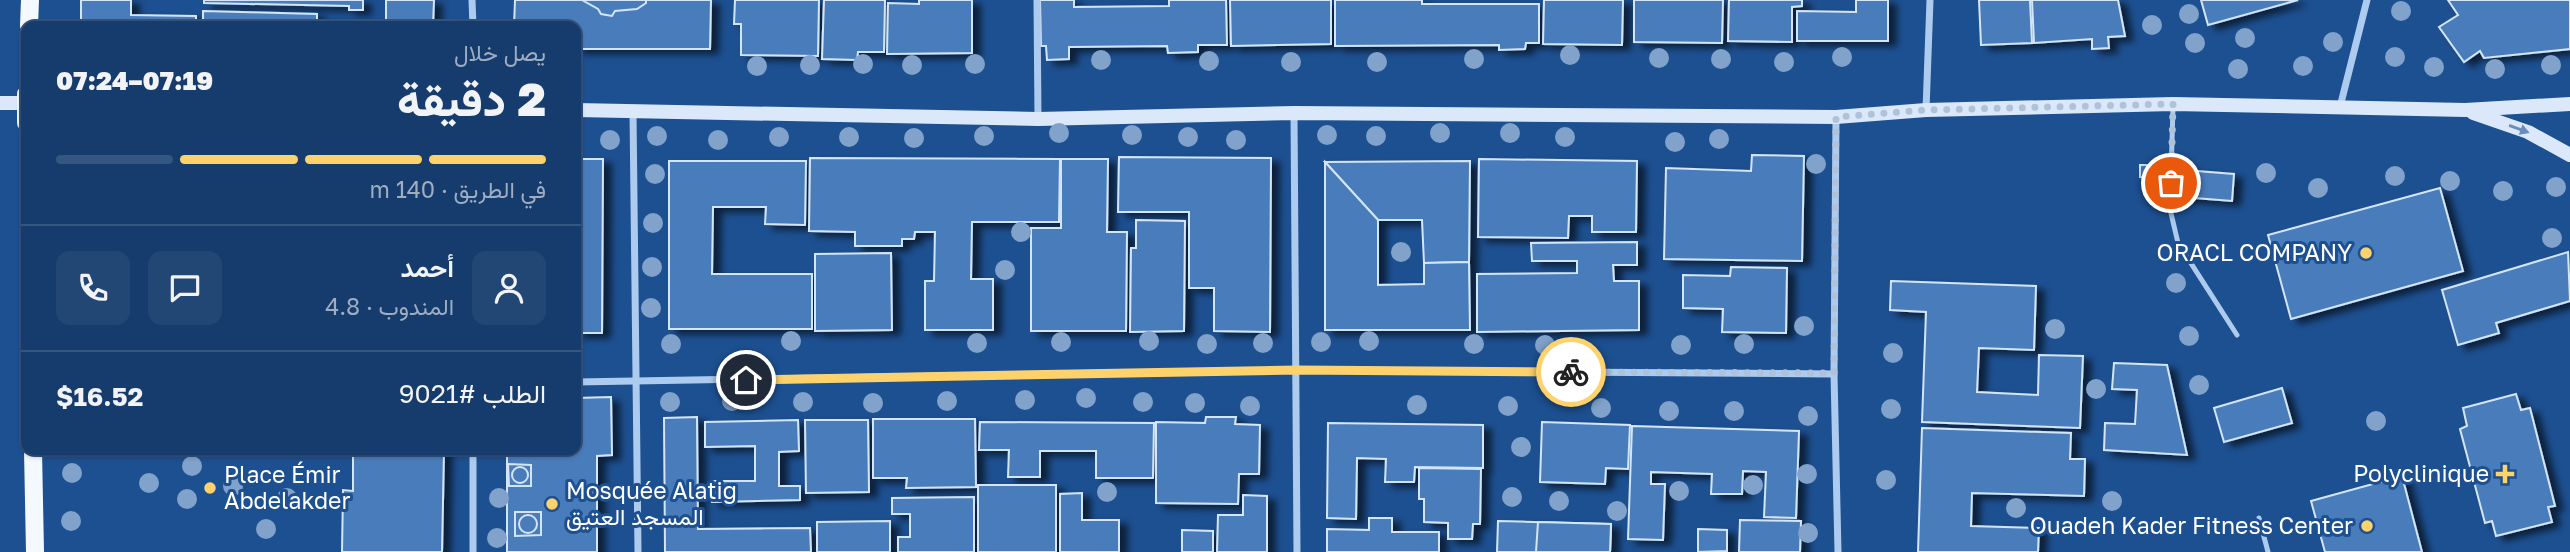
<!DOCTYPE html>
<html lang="ar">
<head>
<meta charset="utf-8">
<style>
  :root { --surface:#163c6d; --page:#234775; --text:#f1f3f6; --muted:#9eadc2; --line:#355680; --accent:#fdd26c }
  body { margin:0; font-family:"Golos Text",Vazirmatn,sans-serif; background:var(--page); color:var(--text); direction:rtl; height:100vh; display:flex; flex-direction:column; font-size:26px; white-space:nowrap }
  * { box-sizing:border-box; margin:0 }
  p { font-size:23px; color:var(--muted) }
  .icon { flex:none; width:38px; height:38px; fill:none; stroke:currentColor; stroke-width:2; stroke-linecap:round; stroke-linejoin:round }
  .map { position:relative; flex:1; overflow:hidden; direction:ltr }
  .panel { position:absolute; left:21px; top:21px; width:560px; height:434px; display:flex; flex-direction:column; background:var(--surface); border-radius:14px; box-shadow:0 2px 5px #0004,0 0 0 2px var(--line); direction:rtl }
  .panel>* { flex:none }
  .pin { position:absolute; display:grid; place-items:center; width:60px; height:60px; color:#fff; margin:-30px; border:4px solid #fff; border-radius:50%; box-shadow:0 2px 7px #0007 }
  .courier { position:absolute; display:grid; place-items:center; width:70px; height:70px; margin:-35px; border:5px solid #fdd26c; border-radius:50%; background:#fff; color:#222; box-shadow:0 2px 9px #0007 }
  .head em { font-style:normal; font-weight:800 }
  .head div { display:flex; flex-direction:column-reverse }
  .head { display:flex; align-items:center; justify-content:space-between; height:119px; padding:0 35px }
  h1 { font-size:46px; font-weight:800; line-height:52px }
  .bar { display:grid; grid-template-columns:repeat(4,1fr); gap:10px 7px; align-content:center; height:84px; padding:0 35px }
  .bar i { height:9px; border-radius:5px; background:var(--line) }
  .bar .active { background:var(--accent) }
  .bar p { grid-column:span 4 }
  .line { display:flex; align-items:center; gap:18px; padding:0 35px; border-top:2px solid var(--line) }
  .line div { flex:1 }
  .round { display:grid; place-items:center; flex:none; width:74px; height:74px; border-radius:14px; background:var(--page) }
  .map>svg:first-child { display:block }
  .building { fill:#4a7cba; stroke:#d3e5fa; stroke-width:2; filter:url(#shadow) }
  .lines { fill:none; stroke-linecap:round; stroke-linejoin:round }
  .service { stroke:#adcbee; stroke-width:5 }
  .minor { stroke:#adcbee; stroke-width:7 }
  .secondary { stroke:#dae8fa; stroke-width:14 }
  .primary { stroke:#f4f9ff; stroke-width:18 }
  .tree { fill:#81a2cb }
  .oneway { fill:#698dbb }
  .done { stroke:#b0c2d8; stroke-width:7; stroke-dasharray:0 12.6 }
  .route { stroke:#fdd26c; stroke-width:9 }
  .poi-dot { fill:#fdd26c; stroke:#1d5091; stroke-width:2.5 }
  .labels { text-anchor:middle; stroke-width:6; stroke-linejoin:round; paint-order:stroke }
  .poi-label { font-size:23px; fill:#fff; stroke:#1d5091; text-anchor:end }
</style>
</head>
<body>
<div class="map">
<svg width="2570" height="552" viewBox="0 0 2570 552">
  <defs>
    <filter id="shadow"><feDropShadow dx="8" dy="4.5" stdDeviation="3.5" flood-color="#0009"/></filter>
  </defs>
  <rect width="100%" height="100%" fill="#1d5091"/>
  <g class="building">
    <path d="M81 0H131V15L196 16V26H81Z"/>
    <path d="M204 0H363V10H349V6L204 3Z"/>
    <path d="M386 0H434L433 26H323V22L386 23Z"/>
    <path d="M515 0H711L710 49H576V26H514Z"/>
    <path d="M582 0H646V3L637 9 615 11 612 16 601 14 598 9Z"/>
    <path d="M735 0H819L818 56 741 55V24H734Z"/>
    <path d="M824 0H885L884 52H858L857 60 822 59Z"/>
    <path d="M919 0H972V53L887 54 888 3 919 4Z"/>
    <path d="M1040 0H1074V7L1169 6V0H1226L1227 45H1198V52L1168 53 1167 46 1069 47V59L1047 60 1046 46H1041Z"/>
    <path d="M1230 0H1331V44L1231 46Z"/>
    <path d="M1335 0H1422V4H1539V43H1526L1525 49 1499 50V45L1335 46Z"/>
    <path d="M1544 0H1623L1622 45 1543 44Z"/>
    <path d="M1634 0H1723L1722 43 1634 42Z"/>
    <path d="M1729 0H1802V6L1792 7V42L1728 41Z"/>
    <path d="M1856 0H1888V41H1797V11L1856 12Z"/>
    <path d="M1979 0H2030L2032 43 1981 45Z"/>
    <path d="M2032 0H2118L2125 36 2108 37 2109 48 2092 49V39L2034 43Z"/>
    <path d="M2201 0H2298L2208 25Z"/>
    <path d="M2448 0H2570V49L2484 58 2480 51 2464 62 2439 27 2458 15Z"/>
    <path d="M203 11 317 14V26H203Z"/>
    <path d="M1752 155 1804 156 1802 261 1664 259 1666 168 1751 171Z"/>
    <path d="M1119 157 1271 158 1270 332 1214 331V288H1189V212H1118Z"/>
    <path d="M810 158 1060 159 1059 222H972L971 279H993V330H925V281H934L935 232H915L914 239H902V246H855V232L809 231Z"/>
    <path d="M576 159H603L602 333H576Z"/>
    <path d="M1061 159H1108L1107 232H1127L1126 331H1031V228H1061Z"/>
    <path d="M1479 159 1637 161 1636 232H1592V216H1569L1568 238 1478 237Z"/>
    <path d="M669 161H806L805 225 765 224 766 207H713L712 274H812V329H669Z"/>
    <path d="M1470 161 1469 262 1424 263 1422 220H1378L1325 162Z"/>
    <path d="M1325 162 1378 220V285L1424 284V263L1469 262 1470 330H1325Z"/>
    <path d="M2140 165H2160L2159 178 2140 177Z"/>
    <path d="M2184 170 2234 174 2232 201 2182 197Z"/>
    <path d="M2440 188 2463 271 2291 319 2268 235Z"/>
    <path d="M1136 220 1185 221 1184 331 1130 332 1131 248H1136Z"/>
    <path d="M1637 242V265H1613L1614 281H1639V330L1477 332V274L1577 273V261H1532L1531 243Z"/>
    <path d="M2568 252 2570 301 2496 323 2499 333 2458 345 2442 290Z"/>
    <path d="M891 253 892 330 815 331V254Z"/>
    <path d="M1731 267 1787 268 1786 333 1722 332 1723 309 1683 308V275L1730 276Z"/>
    <path d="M1891 281 2036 286 2034 350 1979 348 1977 392 2038 395 2039 355 2083 356 2080 428 1922 422 1926 312 1890 310Z"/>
    <path d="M2114 363 2167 365 2187 455 2104 450 2105 423 2135 424 2137 390 2112 389Z"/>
    <path d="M2282 388 2292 423 2224 442 2214 408Z"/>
    <path d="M2516 394 2521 410 2530 408 2555 506 2548 507 2552 522 2496 536 2492 521 2485 523 2460 429 2467 426 2463 408Z"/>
    <path d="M611 397 612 455 597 456V552H507V450H576V398Z"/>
    <path d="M697 417 698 529 810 528 811 552H665L664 418Z"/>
    <path d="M1206 417H1236L1235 424 1260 425 1259 474H1239L1238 504 1156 503V422L1205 423Z"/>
    <path d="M873 419H975L976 487 906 488 907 478H873Z"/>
    <path d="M798 420 799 451 779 452V486H800V500L712 502 711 481H755V446L705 447V422Z"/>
    <path d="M805 420H868L869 492 806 493Z"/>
    <path d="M980 422 1154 423 1153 478H1096V451H1040V477H1008L1009 450H979Z"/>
    <path d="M1542 422 1630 425 1628 469 1606 468 1605 484 1540 482Z"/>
    <path d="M1328 423 1483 425V468L1415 467 1414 482H1385L1386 459 1357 458 1356 519 1327 518Z"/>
    <path d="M1632 426 1799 431 1796 518 1764 517 1766 472 1743 471 1742 494H1711L1712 474 1651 472V484H1665L1663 540 1628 539Z"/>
    <path d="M1922 428 2071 433 2070 459H2085L2084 496 1972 493 1971 526 2039 528 2038 552H1918Z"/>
    <path d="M353 450H444L442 552H342L343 490 353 491Z"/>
    <path d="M508 464 531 465V486H509Z"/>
    <circle cx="520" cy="475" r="8"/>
    <path d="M1419 468 1481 469 1480 524H1473L1472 539H1448V523L1424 522V499H1419Z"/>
    <path d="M2402 476 2422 552H2325L2311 501Z"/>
    <rect x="978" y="485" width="78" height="67"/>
    <path d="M1082 493V520H1119V552H1060V494Z"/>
    <path d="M1243 495 1267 496V552H1217L1218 515H1243Z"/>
    <path d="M974 497V552H898V537H910V514H892V498Z"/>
    <path d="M515 512H541V535L515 536Z"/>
    <circle cx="528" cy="524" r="9"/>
    <path d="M1369 518H1392V532H1439V552H1327V529L1369 530Z"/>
    <path d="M1740 520 1801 521 1800 552H1739Z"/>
    <path d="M890 521V552H817V522Z"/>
    <path d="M1498 521 1611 524 1610 552H1497Z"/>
    <path d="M1538 522 1611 524 1610 552H1536Z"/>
    <path d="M1698 529 1727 530V551L1698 552Z"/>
    <path d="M1182 530 1213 531V552H1182Z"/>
  </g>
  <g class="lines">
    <g class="service">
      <path d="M2173 107 2170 209 2178 243 2237 335"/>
      <path d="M2259 518 2268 552"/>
    </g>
    <g class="minor">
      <path d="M472 0 473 26"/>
      <path d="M1037 0 1038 118"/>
      <path d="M2340 107 2367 0"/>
      <path d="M1926 110 1930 0"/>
      <path d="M633 112 638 552"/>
      <path d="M1294 113 1297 552"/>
      <path d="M1836 117 1834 374 1838 552"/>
      <path d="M576 382 1297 370 1834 374"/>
      <path d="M473 450V552"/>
    </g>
    <g class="secondary">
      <path d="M0 103H26"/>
      <path d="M576 110 1038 119 1294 113 1836 117 1926 110 2173 104 2465 110 2570 104"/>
      <path d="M2473 113 2528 132 2570 155"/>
    </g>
    <g class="primary">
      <path d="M29 26 30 0"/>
      <path d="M26 94V123"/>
      <path d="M33 450 35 552"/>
    </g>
  </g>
  <g class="tree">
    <circle cx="2401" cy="11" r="10"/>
    <circle cx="2189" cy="14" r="10"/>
    <circle cx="2152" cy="25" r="10"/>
    <circle cx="2245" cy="38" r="10"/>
    <circle cx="2333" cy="42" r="10"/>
    <circle cx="2195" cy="43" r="10"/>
    <circle cx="1570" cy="55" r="10"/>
    <circle cx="1842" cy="57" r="10"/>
    <circle cx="2395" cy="57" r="10"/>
    <circle cx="1659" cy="58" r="10"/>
    <circle cx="1474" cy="59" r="10"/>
    <circle cx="1721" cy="59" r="10"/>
    <circle cx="1101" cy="60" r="10"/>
    <circle cx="1209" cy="61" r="10"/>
    <circle cx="1291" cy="62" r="10"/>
    <circle cx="1377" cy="62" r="10"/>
    <circle cx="1784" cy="62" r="10"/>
    <circle cx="863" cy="64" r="10"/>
    <circle cx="975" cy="64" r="10"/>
    <circle cx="810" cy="65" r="10"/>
    <circle cx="912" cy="65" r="10"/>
    <circle cx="2551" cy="65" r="10"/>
    <circle cx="757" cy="66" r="10"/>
    <circle cx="2303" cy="66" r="10"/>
    <circle cx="2434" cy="67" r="10"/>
    <circle cx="2238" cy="69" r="10"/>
    <circle cx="2495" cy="69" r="10"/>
    <circle cx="1059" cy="133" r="10"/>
    <circle cx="1440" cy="133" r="10"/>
    <circle cx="1510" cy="133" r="10"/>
    <circle cx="1132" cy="135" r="10"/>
    <circle cx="1327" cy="135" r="10"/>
    <circle cx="657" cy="136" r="10"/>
    <circle cx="984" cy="136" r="10"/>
    <circle cx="1376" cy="136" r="10"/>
    <circle cx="779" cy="137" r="10"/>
    <circle cx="849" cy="137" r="10"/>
    <circle cx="1188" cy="137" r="10"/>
    <circle cx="1565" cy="137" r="10"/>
    <circle cx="914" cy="138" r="10"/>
    <circle cx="1719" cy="139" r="10"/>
    <circle cx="610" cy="140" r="10"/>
    <circle cx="718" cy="140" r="10"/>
    <circle cx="1236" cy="140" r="10"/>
    <circle cx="1675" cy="142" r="10"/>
    <circle cx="1816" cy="164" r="10"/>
    <circle cx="2266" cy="173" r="10"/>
    <circle cx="655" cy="174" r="10"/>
    <circle cx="2395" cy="176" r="10"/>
    <circle cx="2450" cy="181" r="10"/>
    <circle cx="2556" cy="187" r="10"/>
    <circle cx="2318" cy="188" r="10"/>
    <circle cx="2503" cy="191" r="10"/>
    <circle cx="653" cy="223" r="10"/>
    <circle cx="1021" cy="232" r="10"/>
    <circle cx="2552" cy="238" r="10"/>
    <circle cx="1401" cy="252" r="10"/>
    <circle cx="652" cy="267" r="10"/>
    <circle cx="1005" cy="270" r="10"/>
    <circle cx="2176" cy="283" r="10"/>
    <circle cx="651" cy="308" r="10"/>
    <circle cx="1804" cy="326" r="10"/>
    <circle cx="2055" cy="329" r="10"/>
    <circle cx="2189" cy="336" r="10"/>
    <circle cx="791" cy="341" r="10"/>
    <circle cx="1149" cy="341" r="10"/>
    <circle cx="1369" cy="341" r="10"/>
    <circle cx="1061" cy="342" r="10"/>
    <circle cx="1321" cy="342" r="10"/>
    <circle cx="977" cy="343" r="10"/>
    <circle cx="1263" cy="343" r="10"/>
    <circle cx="671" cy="344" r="10"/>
    <circle cx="1207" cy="344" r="10"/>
    <circle cx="1474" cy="344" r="10"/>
    <circle cx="1744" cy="344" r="10"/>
    <circle cx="1545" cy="345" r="10"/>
    <circle cx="1681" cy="345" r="10"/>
    <circle cx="1893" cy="353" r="10"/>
    <circle cx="2199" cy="385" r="10"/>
    <circle cx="2096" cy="389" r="10"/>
    <circle cx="1086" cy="398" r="10"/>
    <circle cx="1025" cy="400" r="10"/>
    <circle cx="732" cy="401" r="10"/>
    <circle cx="947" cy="401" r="10"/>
    <circle cx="670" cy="402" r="10"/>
    <circle cx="803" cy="402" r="10"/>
    <circle cx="1143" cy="402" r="10"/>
    <circle cx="873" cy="403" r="10"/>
    <circle cx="1195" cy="403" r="10"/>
    <circle cx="1417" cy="405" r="10"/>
    <circle cx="1250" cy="406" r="10"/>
    <circle cx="1508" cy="406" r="10"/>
    <circle cx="1601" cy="408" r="10"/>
    <circle cx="1891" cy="409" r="10"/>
    <circle cx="1669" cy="411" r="10"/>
    <circle cx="1734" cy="411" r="10"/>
    <circle cx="1808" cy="416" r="10"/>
    <circle cx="2376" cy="421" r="10"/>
    <circle cx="1521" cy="447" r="10"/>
    <circle cx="192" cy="466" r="10"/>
    <circle cx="72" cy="473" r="10"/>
    <circle cx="1807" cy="474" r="10"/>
    <circle cx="1886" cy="480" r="10"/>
    <circle cx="149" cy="483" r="10"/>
    <circle cx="1753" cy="485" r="10"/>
    <circle cx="233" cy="486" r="10"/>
    <circle cx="1679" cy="491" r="10"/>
    <circle cx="1107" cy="492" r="10"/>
    <circle cx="1512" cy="497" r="10"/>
    <circle cx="287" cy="498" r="10"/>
    <circle cx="499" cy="498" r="10"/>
    <circle cx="187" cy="499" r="10"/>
    <circle cx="1559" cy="501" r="10"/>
    <circle cx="2112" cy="501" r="10"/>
    <circle cx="2016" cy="508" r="10"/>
    <circle cx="1617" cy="511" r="10"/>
    <circle cx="71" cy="521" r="10"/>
    <circle cx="266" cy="529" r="10"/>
    <circle cx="1808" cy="533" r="10"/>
    <circle cx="497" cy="538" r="10"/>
  </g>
  <defs><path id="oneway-solid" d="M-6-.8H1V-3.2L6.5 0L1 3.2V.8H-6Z" transform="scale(1.75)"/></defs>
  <use class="oneway" href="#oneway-solid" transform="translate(2519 129) rotate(20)"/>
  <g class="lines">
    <path class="done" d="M1571 372 1834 373 1836 117 1926 110 2173 104 2171 183"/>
    <path class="route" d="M746 380 1297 370 1571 372"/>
  </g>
  <g class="poi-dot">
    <circle cx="2366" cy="253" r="7"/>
    <path d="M2501.5 463.5h7v7h7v7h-7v7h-7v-7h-7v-7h7z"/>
    <circle cx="210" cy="488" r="7"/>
    <circle cx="552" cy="504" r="7"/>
    <circle cx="2367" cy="526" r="7"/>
  </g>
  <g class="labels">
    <g class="poi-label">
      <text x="2352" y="261">ORACL COMPANY</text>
      <text x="2489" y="482">Polyclinique</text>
      <text x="224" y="483" text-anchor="start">Place Émir<tspan x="224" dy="26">Abdelakder</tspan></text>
      <text x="566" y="499" text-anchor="start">Mosquée Alatig<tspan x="566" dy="26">المسجد العتيق</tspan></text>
      <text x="2353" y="534">Ouadeh Kader Fitness Center</text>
    </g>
  </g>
</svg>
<div class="pin" style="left:2171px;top:183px;background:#ea580c"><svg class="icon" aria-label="bag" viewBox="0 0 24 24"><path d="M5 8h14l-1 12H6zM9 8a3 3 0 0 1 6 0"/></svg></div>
<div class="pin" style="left:746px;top:380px;background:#1f2937"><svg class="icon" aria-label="home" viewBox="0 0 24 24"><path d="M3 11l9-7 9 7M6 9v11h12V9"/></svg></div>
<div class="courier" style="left:1571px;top:372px"><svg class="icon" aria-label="bike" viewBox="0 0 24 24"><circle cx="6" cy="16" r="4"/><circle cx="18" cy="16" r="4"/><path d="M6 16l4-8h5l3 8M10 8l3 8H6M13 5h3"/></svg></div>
<section class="panel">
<div class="head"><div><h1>2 دقيقة</h1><p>يصل خلال</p></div><em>07:19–07:24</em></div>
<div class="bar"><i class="active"></i><i class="active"></i><i class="active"></i><i></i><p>في الطريق · 140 m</p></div>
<div class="line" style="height:126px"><a class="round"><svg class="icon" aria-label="person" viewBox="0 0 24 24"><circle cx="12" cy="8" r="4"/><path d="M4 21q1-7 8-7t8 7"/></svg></a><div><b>أحمد</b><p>المندوب · 4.8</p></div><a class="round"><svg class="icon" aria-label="chat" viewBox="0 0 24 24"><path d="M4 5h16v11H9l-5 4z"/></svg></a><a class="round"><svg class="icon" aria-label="phone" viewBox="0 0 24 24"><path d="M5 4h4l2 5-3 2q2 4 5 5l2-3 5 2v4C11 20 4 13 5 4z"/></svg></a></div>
<div class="line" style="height:91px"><div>الطلب #9021</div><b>$16.52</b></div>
</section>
</div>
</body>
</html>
